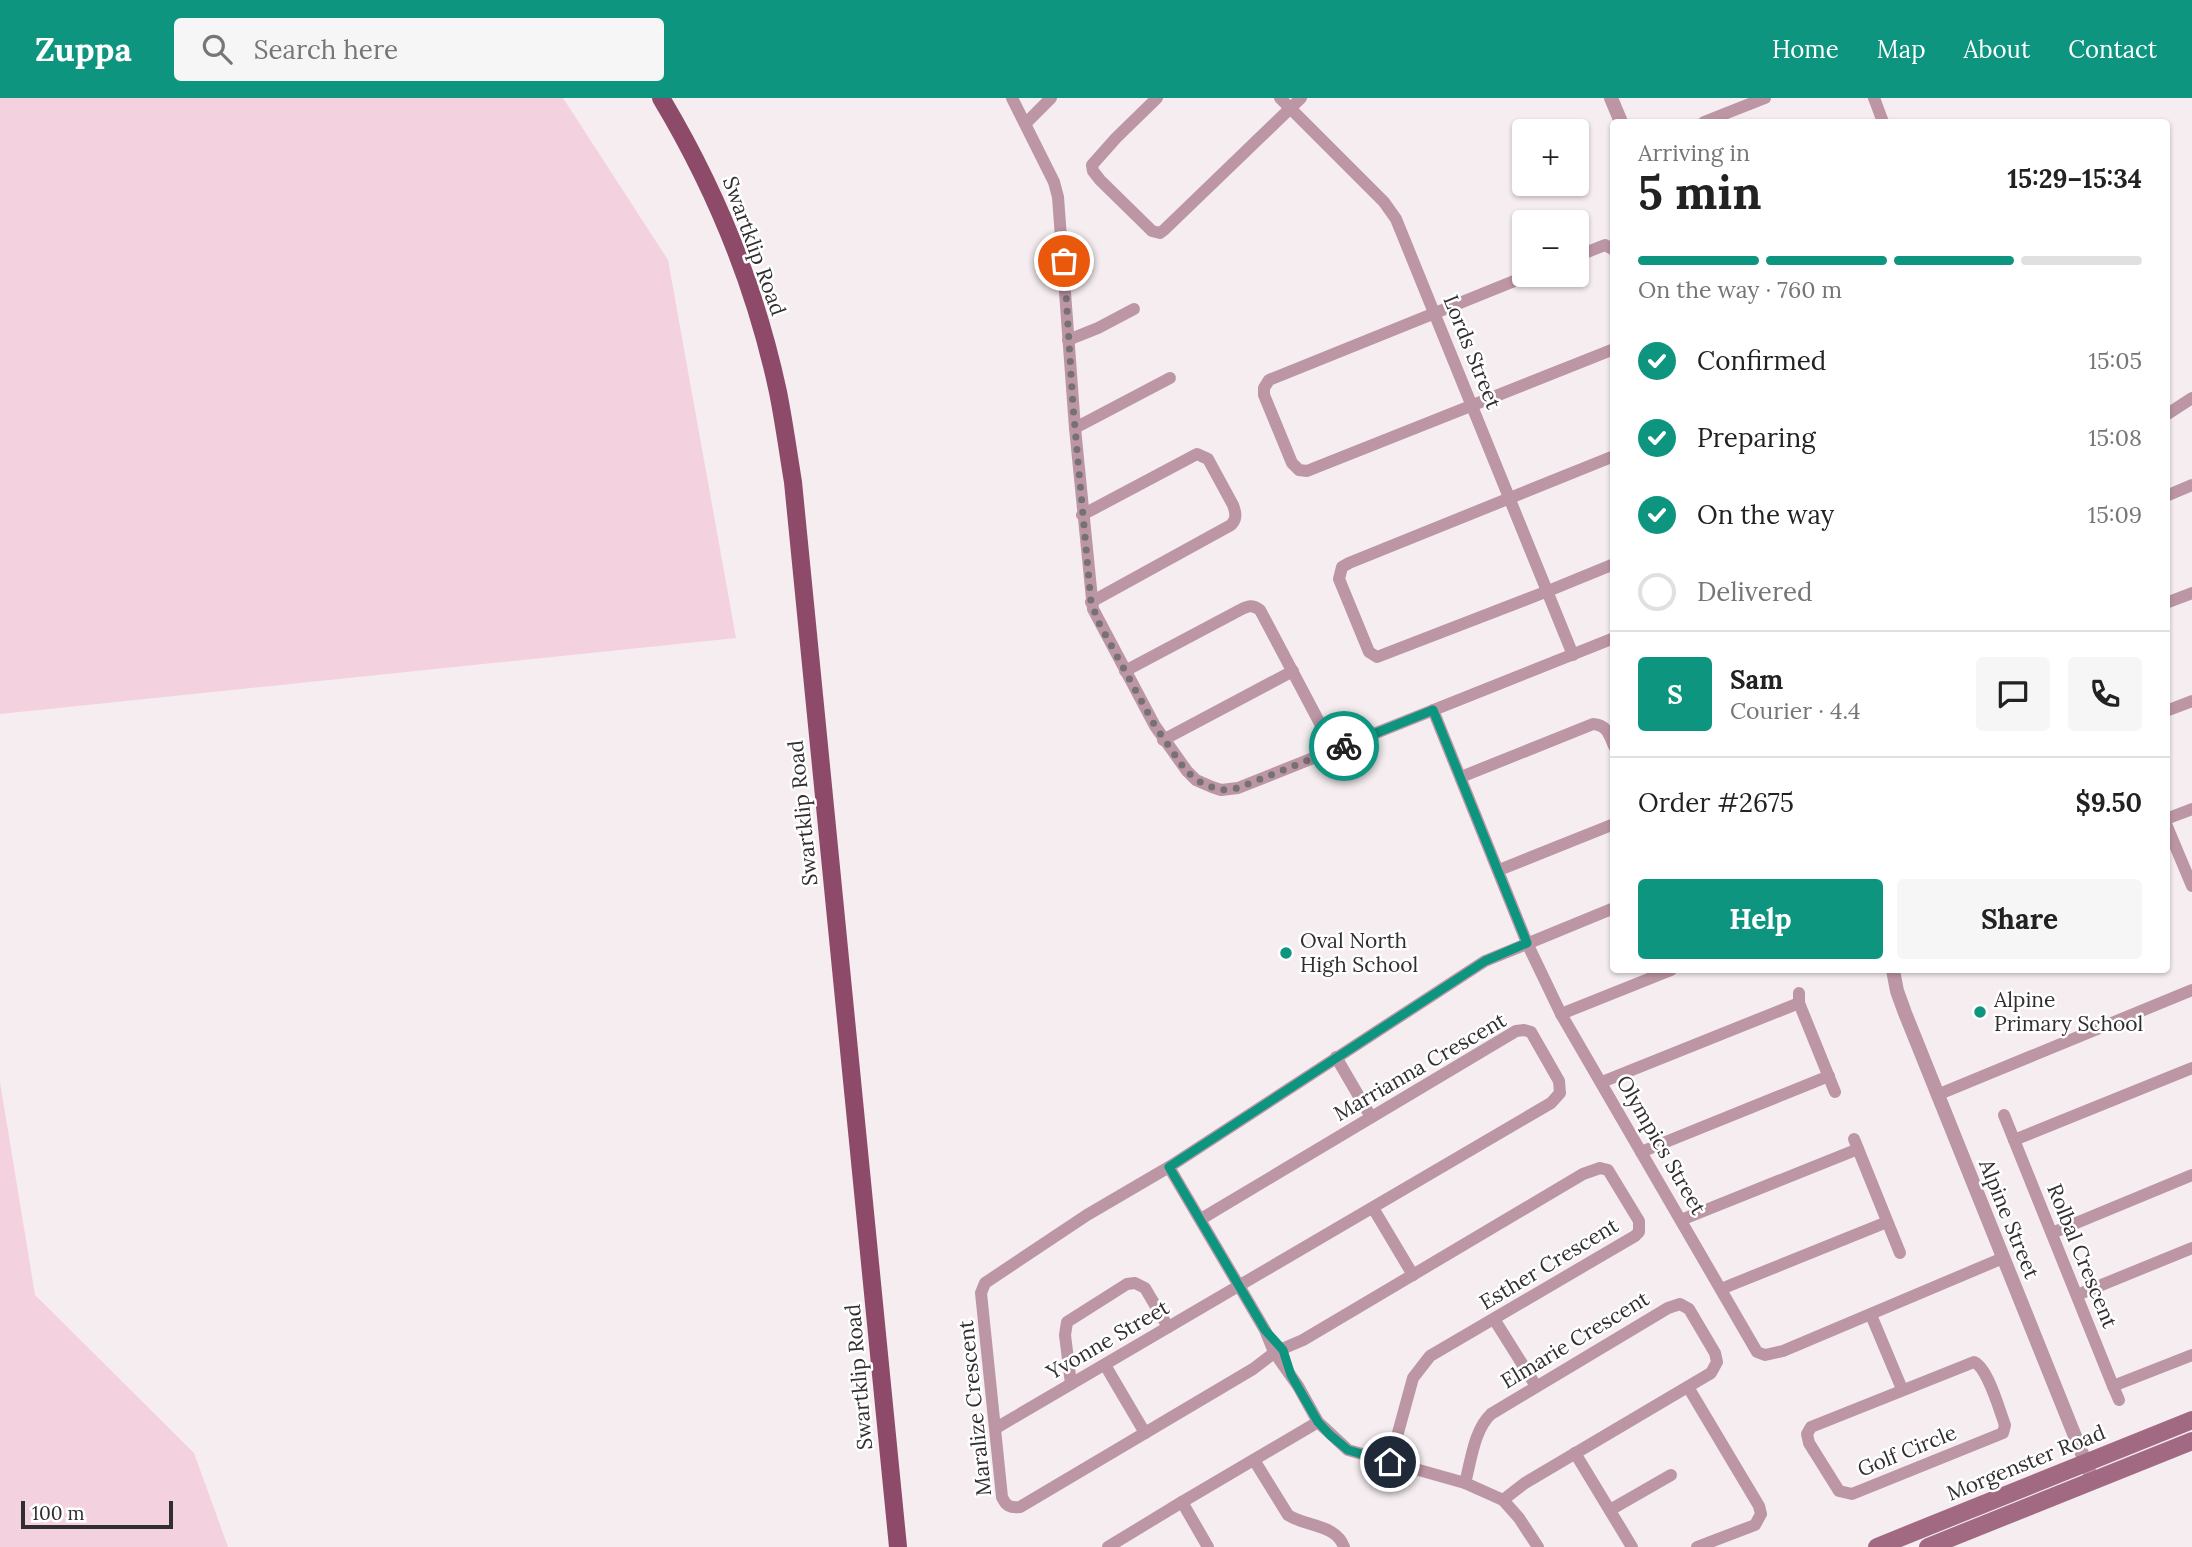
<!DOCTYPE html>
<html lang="en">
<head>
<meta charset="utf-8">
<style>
  :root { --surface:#fff; --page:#f6f6f6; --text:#222; --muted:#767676; --line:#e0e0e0; --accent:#0e9580 }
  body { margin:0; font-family:Lora,serif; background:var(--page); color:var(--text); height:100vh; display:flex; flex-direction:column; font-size:26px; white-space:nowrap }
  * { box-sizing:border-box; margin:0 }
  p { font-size:23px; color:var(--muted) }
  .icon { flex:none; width:38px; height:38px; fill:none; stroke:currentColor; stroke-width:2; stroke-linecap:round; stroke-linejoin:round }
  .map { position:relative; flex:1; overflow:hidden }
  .drawer { position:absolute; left:1610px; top:21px; width:560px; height:854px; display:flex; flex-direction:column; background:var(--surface); border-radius:7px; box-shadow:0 2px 5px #0004 }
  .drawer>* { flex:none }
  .tools { position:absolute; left:1512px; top:21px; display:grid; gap:14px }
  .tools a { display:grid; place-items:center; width:77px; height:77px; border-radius:7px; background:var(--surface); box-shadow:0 2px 5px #0004; font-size:35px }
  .scale { position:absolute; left:21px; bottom:18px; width:152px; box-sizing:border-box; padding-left:7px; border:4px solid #312e2f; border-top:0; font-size:19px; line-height:24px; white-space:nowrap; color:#312e2f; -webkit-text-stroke:5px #fff; paint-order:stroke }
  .pin { position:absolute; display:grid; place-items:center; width:60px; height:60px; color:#fff; margin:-30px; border:4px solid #fff; border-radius:50%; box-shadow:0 2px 7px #0007 }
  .courier { position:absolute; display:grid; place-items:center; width:70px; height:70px; margin:-35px; border:5px solid #0e9580; border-radius:50%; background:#fff; color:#222; box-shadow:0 2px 9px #0007 }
  .summary em { font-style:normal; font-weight:800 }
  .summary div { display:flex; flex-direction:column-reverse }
  .summary { display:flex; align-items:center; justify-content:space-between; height:119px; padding:0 28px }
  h1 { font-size:46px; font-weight:800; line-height:52px }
  .bar { display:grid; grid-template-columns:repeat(4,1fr); gap:10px 7px; align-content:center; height:84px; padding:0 28px }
  .bar i { height:9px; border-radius:5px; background:var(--line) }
  .bar .current { background:var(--accent) }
  .bar p { grid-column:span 4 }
  .line { display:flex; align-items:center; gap:18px; padding:0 28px; border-top:2px solid var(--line) }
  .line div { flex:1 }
  .round { display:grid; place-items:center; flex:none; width:74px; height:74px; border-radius:7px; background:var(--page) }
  ol { padding:0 28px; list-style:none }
  li { display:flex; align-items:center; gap:21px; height:77px }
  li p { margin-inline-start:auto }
  li .icon { padding:7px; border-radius:50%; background:var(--accent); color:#fff; stroke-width:4 }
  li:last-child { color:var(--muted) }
  li i { width:38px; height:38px; border:4px solid var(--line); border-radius:50% }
  .primary-button { display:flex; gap:14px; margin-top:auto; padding:14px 28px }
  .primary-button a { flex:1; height:80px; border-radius:7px; background:var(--accent); color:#fff; font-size:28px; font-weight:800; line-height:80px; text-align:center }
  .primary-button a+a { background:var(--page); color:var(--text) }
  header { display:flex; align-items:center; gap:42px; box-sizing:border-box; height:98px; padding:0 35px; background:var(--accent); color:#fff }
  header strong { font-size:33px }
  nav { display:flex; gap:38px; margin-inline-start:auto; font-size:24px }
  .search { width:490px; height:63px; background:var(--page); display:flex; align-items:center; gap:18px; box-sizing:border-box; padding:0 24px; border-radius:7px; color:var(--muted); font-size:26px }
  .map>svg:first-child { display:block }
  .green { fill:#f4d1df }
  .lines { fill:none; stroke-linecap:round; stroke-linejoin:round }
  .minor { stroke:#bd96a6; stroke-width:12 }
  .tertiary { stroke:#bd96a6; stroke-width:14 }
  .secondary { stroke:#a26a82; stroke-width:18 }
  .primary { stroke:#8d4b69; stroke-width:18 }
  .done { stroke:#767173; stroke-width:7; stroke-dasharray:0 12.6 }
  .route { stroke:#0e9580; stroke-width:9 }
  .poi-dot { fill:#0e9580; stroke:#fff; stroke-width:2.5 }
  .labels { text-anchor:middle; stroke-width:5; stroke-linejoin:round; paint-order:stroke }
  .street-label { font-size:21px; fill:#312e2f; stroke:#fff }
  .poi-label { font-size:21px; fill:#312e2f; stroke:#fff; text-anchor:start }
</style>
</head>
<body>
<header>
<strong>Zuppa</strong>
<div class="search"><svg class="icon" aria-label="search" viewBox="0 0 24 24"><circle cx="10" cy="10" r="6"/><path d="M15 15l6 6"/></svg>Search here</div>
<nav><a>Home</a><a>Map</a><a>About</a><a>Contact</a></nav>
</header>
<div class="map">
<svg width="2192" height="1449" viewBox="0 0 2192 1449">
  <rect width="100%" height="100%" fill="#f5edf0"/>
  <g class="green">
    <path d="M0 0H563L668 162 736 540 0 616Z"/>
    <path d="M0 984 35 1197 194 1355 228 1449H0Z"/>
  </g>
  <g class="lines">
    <g class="minor">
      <path d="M1012 0 1054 84 1058 99 1075 330 1093 511 1155 628 1187 673 1196 682 1212 689 1221 692 1238 690 1614 540"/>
      <path d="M1157 0 1116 40 1092 67 1093 73 1100 82 1152 133 1160 135 1164 132 1301 0"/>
      <path d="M1280 0 1384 104 1396 121 1573 557"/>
      <path d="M1874 0 1883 24"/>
      <path d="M1704 24 1765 0"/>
      <path d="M1026 25 1051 0"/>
      <path d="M1577 158 1605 147 1614 152"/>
      <path d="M1529 177 1269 282 1264 290V297L1292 365 1299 372 1307 373 1614 251"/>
      <path d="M1068 242 1098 230 1134 211"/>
      <path d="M2166 317 2192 300"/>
      <path d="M1075 330 1170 280"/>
      <path d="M1614 358 1349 465 1342 469 1339 481 1369 554 1377 559 1548 493 1614 466"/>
      <path d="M2166 398 2192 387"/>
      <path d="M1082 417 1197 356 1208 361 1233 407C1236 415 1237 421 1231 427L1091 504"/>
      <path d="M2166 505 2192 495"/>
      <path d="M1125 573 1240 512C1248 508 1252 506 1260 512L1334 652"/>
      <path d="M1433 612 1527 845 1561 916 1757 1254 1765 1257 1783 1253 2003 1160"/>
      <path d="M2166 613 2192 603"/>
      <path d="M1163 642 1293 573"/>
      <path d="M1461 679 1593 626C1607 627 1609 636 1614 648"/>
      <path d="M2166 721 2192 711"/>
      <path d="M2166 726 2192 788"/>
      <path d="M1499 772 1614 726"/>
      <path d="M1799 895V905L1835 994"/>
      <path d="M1561 916 1671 872"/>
      <path d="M1336 959 1371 1019"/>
      <path d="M1602 984 1799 905"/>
      <path d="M1937 997 2192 892"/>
      <path d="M2004 1017 2113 1288 2192 1257"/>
      <path d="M1854 1041 1900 1155"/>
      <path d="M2014 1042 2192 970"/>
      <path d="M1641 1054 1829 978"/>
      <path d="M1169 1069 1265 1232 1274 1254"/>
      <path d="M1373 1110 1413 1177"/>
      <path d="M1681 1122 1858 1051"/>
      <path d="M2052 1135 2192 1077"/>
      <path d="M1721 1191 1887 1124"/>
      <path d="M2077 1197 2192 1150"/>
      <path d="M1871 1217 1902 1291"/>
      <path d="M1494 1221 1536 1288"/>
      <path d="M1282 1251 1303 1242 1583 1076 1600 1070 1608 1072 1639 1123V1134L1635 1138 1430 1258 1413 1280 1390 1364"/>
      <path d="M1274 1255 1253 1271 1020 1409C1010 1410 1006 1408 1002 1399L981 1195 985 1185 1087 1117 1169 1069 1485 863 1614 810"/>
      <path d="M1279 1261 1298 1288 1318 1324 1348 1352 1465 1385 1503 1402 1519 1420 1538 1449"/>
      <path d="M1974 1264C1988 1270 1999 1311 2005 1327L2003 1335 1852 1396 1839 1393 1809 1345 1807 1336 1811 1329Z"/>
      <path d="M1105 1267 1145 1335"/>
      <path d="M1071 1286 1065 1237 1067 1224 1127 1186 1135 1185 1145 1190 1168 1229"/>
      <path d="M2113 1288 2119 1302"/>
      <path d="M1688 1289 1759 1408 1761 1416 1755 1427 1697 1449"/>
      <path d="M996 1330 1551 1005 1560 995 1559 983 1531 934 1524 932 1516 933 1201 1121"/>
      <path d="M1575 1355 1632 1449"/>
      <path d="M1254 1362 1288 1417C1306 1429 1336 1426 1344 1449"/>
      <path d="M1465 1385C1471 1363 1474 1332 1491 1316L1668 1210 1680 1206 1689 1211 1715 1255 1717 1264 1711 1275 1525 1385 1503 1402"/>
      <path d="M1610 1412 1671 1377"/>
      <path d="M1108 1449 1182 1404"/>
      <path d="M1208 1449 1182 1404 1318 1324"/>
    </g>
    <g class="tertiary">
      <path d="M1611 0 1621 24"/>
      <path d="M1893 872 1897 893 1905 915 2093 1383"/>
    </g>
    <g class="secondary">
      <path d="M1877 1449 2192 1322"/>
      <path d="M1928 1449 2192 1343"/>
    </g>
    <path class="primary" d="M661 0C715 90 756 191 778 294 784 324 788 354 793 384L898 1449"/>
  </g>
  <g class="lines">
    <path class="done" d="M1064 163 1073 308 1091 504 1099 525 1155 628 1186 673 1203 686 1221 692 1238 690 1344 648"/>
    <path class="route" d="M1344 648 1433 612 1527 845 1485 863 1169 1069 1265 1232 1283 1252 1291 1277 1318 1324 1330 1337 1348 1352 1390 1364"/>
  </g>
  <g class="poi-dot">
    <circle cx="1286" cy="855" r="7"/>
    <circle cx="1980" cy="914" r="7"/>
  </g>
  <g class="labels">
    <g class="street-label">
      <text transform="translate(754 148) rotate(70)" y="7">Swartklip Road</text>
      <text transform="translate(1472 254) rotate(68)" y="7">Lords Street</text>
      <text transform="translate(803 715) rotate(-96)" y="7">Swartklip Road</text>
      <text transform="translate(1420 969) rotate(-30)" y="7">Marrianna Crescent</text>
      <text transform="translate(1661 1047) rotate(60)" y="7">Olympics Street</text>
      <text transform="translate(2009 1121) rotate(68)" y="7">Alpine Street</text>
      <text transform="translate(2082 1158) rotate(68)" y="7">Rolbal Crescent</text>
      <text transform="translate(1549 1166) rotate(-31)" y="7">Esther Crescent</text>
      <text transform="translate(1108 1242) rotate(-30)" y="7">Yvonne Street</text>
      <text transform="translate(1575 1242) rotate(-31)" y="7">Elmarie Crescent</text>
      <text transform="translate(859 1279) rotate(-95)" y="7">Swartklip Road</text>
      <text transform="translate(975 1310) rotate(-96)" y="7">Maralize Crescent</text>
      <text transform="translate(1907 1353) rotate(-22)" y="7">Golf Circle</text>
      <text transform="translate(2026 1365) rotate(-22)" y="7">Morgenster Road</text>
    </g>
    <g class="poi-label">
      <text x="1300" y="850">Oval North<tspan x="1300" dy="24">High School</tspan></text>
      <text x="1994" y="909">Alpine<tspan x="1994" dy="24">Primary School</tspan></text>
    </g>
  </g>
</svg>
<div class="tools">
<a>+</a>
<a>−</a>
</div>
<div class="scale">100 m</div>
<div class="pin" style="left:1064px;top:163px;background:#ea580c"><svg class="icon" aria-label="bag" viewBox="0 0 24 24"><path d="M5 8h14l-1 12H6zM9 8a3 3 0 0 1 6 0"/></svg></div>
<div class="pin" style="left:1390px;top:1364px;background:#1f2937"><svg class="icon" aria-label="home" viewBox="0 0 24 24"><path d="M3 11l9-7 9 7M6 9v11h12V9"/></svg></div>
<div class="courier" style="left:1344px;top:648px"><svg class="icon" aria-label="bike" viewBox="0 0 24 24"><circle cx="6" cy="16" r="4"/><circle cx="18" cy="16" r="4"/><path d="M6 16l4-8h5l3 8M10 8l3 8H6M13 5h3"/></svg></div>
<section class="drawer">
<div class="summary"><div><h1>5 min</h1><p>Arriving in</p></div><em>15:29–15:34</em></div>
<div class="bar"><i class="current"></i><i class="current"></i><i class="current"></i><i></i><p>On the way · 760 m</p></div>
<ol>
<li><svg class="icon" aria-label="check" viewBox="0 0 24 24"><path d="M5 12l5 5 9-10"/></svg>Confirmed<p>15:05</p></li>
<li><svg class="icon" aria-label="check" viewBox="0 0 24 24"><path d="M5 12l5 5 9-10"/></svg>Preparing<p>15:08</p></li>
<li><svg class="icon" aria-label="check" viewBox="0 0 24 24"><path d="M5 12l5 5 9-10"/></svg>On the way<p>15:09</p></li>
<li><i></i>Delivered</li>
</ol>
<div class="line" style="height:126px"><b class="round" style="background:var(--accent);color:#fff">S</b><div><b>Sam</b><p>Courier · 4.4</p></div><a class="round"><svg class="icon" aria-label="chat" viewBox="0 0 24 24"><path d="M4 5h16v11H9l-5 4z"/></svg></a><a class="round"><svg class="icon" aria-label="phone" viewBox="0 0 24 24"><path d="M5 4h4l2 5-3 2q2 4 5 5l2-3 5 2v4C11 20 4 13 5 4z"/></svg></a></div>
<div class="line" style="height:91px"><div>Order #2675</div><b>$9.50</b></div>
<div class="primary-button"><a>Help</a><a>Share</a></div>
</section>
</div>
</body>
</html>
